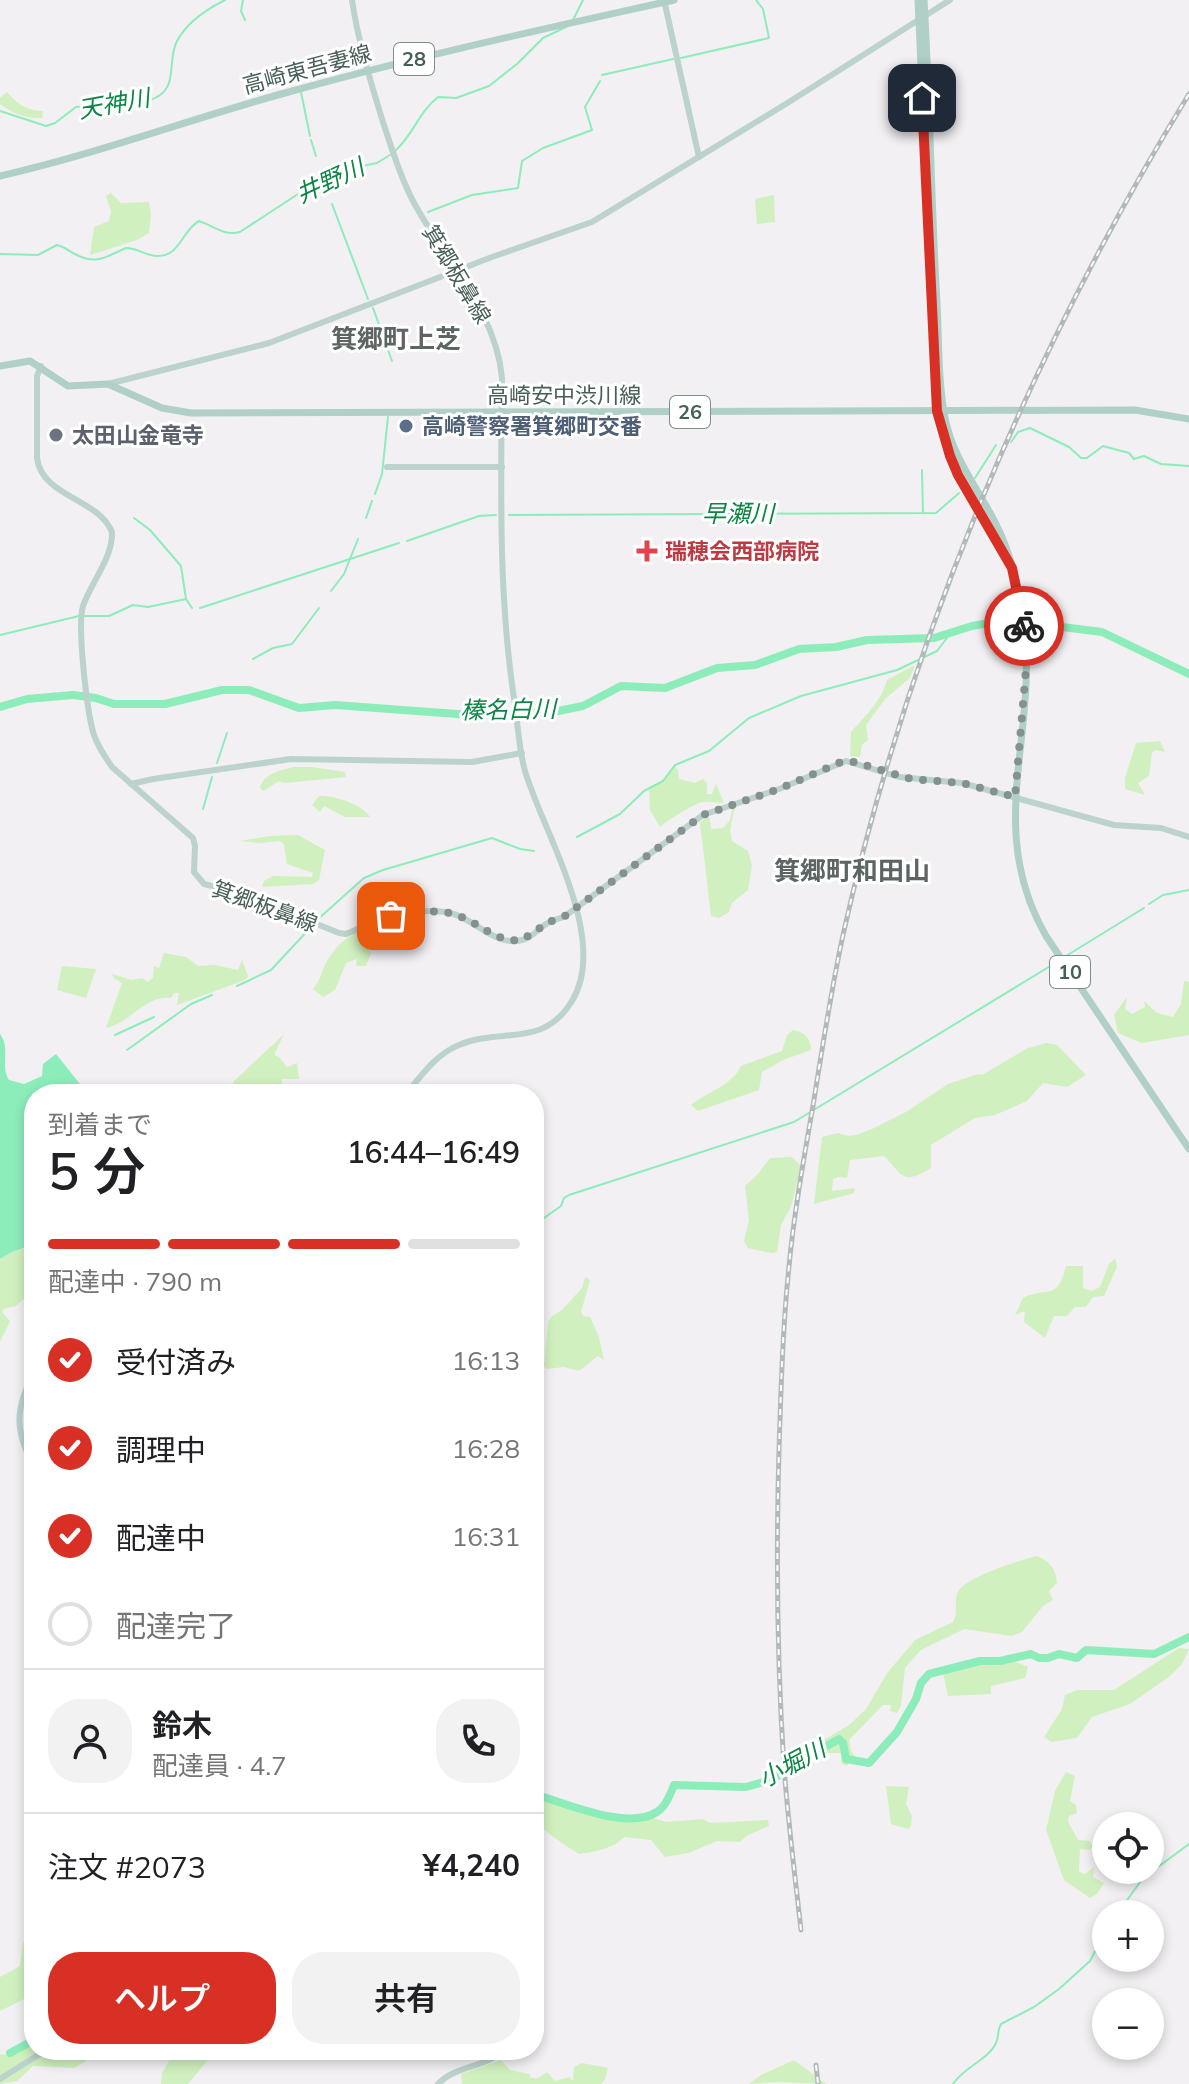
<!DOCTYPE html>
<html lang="ja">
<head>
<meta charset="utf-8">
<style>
  :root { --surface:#fff; --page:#f2f2f2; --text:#202124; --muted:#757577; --line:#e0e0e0; --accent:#d93025 }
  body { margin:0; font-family:Mulish,"Noto Sans JP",sans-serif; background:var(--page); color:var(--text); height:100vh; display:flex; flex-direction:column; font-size:30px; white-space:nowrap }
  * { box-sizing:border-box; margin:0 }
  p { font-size:26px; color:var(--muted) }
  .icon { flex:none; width:44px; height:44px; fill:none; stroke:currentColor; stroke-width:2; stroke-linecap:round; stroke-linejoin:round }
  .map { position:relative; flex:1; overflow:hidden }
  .panel { position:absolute; left:24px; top:1084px; width:520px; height:976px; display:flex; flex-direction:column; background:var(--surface); border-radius:32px; box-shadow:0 4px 12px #0003 }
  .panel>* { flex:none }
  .buttons { position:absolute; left:1092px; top:1812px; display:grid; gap:16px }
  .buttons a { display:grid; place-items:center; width:72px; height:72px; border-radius:50%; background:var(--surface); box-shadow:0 4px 12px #0003; font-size:40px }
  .pin { position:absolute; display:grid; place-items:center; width:68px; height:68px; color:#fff; margin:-34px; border-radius:16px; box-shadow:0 4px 12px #0006 }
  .courier { position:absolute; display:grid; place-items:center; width:80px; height:80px; margin:-40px; border:6px solid #d93025; border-radius:50%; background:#fff; color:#222; box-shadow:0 2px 10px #0007 }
  .overview em { font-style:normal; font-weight:600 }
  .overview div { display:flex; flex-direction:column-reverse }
  .overview { display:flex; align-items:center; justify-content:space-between; height:136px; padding:0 24px }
  h1 { font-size:52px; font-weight:600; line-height:60px }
  .bar { display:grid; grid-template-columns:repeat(4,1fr); gap:12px 8px; align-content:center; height:96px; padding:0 24px }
  .bar i { height:10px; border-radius:6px; background:var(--line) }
  .bar .current { background:var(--accent) }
  .bar p { grid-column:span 4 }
  .line { display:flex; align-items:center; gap:20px; padding:0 24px; border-top:2px solid var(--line) }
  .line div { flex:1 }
  .round { display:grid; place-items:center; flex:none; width:84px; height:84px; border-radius:32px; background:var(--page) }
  ol { padding:0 24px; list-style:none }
  li { display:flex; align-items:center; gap:24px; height:88px }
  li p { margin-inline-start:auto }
  li .icon { padding:8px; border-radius:50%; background:var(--accent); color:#fff; stroke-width:4 }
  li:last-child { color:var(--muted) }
  li i { width:44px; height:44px; border:4px solid var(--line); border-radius:50% }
  .button { display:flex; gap:16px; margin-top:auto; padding:16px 24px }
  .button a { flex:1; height:92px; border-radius:32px; background:var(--accent); color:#fff; font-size:32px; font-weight:600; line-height:92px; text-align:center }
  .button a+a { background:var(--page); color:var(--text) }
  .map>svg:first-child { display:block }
  .green { fill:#d0f0bf }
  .water { fill:#8cedba }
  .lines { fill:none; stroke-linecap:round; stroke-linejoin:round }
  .stream { stroke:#8cedba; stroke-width:2 }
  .river { stroke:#8cedba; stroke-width:8 }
  .secondary { stroke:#bcd2cd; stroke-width:6 }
  .primary { stroke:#b0cfc7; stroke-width:7 }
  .rail-casing { stroke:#b2bab9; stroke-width:5 }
  .rail { stroke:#fff; stroke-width:2; stroke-dasharray:6; stroke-linecap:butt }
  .done { stroke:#84918e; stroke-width:8; stroke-dasharray:0 14.4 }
  .route { stroke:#d93025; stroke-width:10 }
  .service-dot { fill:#5c6f8a; stroke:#fff; stroke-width:3 }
  .worship-dot { fill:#6b7280; stroke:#fff; stroke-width:3 }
  .health-dot { fill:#e0444e; stroke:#fff; stroke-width:3 }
  .labels { text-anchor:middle; stroke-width:6; stroke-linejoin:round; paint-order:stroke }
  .shield { fill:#fff; stroke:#7f8e8a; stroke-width:2 }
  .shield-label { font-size:20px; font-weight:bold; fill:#485e58 }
  .street-label { font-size:22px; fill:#485e58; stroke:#fff }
  .service-label { font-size:22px; font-weight:bold; fill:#4e5e75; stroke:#fff; text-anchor:start }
  .worship-label { font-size:22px; font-weight:bold; fill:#5b616d; stroke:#fff; text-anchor:start }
  .health-label { font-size:22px; font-weight:bold; fill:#be3a42; stroke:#fff; text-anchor:start }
  .water-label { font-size:24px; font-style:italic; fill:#0d8546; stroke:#fff }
  .quarter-label { font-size:26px; font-weight:bold; fill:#5c6563; stroke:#fff }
</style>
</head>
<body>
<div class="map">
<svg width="1189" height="2084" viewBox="0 0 1189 2084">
  <rect width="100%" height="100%" fill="#f2f0f2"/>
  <g class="green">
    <path d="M7 92C18 105 28 111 43 111L42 118C27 119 12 113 0 104V98Z"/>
    <path d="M111 193 121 203 149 202 151 215 149 233 137 240 90 255 94 227 109 221 111 211 106 196Z"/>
    <path d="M774 195 775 222 757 224 755 199Z"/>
    <path d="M915 665 910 678 886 698 866 725 868 740 862 745 860 757 850 756 851 732C865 716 881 702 887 680Z"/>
    <path d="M1160 741 1165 752 1155 750 1152 753 1149 776 1138 783 1145 795 1125 789V778L1136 743Z"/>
    <path d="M674 765 678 770 679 779 695 783 703 779 707 783V794H712L716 784 724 803C718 803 709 801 703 802 693 804 668 820 660 827L650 810 649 790 663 781Z"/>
    <path d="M293 767H312L345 772 346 777 285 783 279 781 263 791 260 787C265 773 280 771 293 767Z"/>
    <path d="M319 796C334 795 362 804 370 817H345L324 806 320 812 312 805Z"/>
    <path d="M735 807 730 830 732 841 748 851 752 866 748 890 732 903 729 912 719 918 711 916 700 823 705 818H710L711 829 723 828 730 820 732 809Z"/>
    <path d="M298 835 325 850 319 880 313 884 262 887 264 881 273 876 312 877 313 873 287 864 284 845 280 841 260 843 240 841 270 836Z"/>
    <path d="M365 929 367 936 364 945 371 953 366 966H356L357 959 346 963 335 990 323 997 313 989C320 981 321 974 325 965 334 947 347 935 365 929Z"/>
    <path d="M164 953 186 957 198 966 214 965 238 970 242 960 248 976 245 980 177 1005 179 993H174L171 998C145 995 132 1022 106 1028L122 983 114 978 112 974 132 980 142 978 148 982 153 978 154 966 159 968Z"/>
    <path d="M62 966 96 969 86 998 57 990Z"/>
    <path d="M1184 981 1189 982V1035L1142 1043 1118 1033 1114 1015 1127 997 1125 1009 1132 1014 1145 1007 1144 1001 1157 1013 1173 1017 1181 1004Z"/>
    <path d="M793 1030C804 1032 811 1038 811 1050L783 1060 762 1072 759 1090 698 1111 691 1105C706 1092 732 1086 741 1066L782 1051 787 1035Z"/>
    <path d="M284 1034 274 1055 279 1057 287 1067 297 1063 299 1079H282V1094H239L233 1082Z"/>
    <path d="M1046 1043 1057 1045 1086 1075 1067 1087 1043 1083 1027 1101 995 1115 975 1118 931 1145V1168C902 1186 903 1175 884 1156L850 1160 847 1178 838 1177 833 1179 832 1191 855 1188 854 1193 814 1204 822 1137 838 1133 848 1136 856 1135 872 1129 906 1112 948 1084 978 1074 982 1075 1028 1048Z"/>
    <path d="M792 1157 801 1166 791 1207 781 1225 777 1252 771 1253 748 1248 744 1241 749 1220 745 1186 757 1175 770 1158Z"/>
    <path d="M34 1246V1293L31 1292 16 1306 4 1309 2 1312 10 1321 0 1342V1259L14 1251Z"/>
    <path d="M1115 1258 1117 1267 1104 1296 1093 1297 1086 1307H1075L1067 1316H1054L1045 1338 1024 1322 1025 1311 1015 1315 1023 1298C1048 1286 1057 1302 1066 1266H1083V1288L1092 1291 1100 1287 1109 1264Z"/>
    <path d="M585 1277 590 1280 581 1312 583 1316 590 1317 599 1337 604 1360 598 1356 579 1371 564 1367 547 1369 544 1366 548 1323 552 1316 562 1310 582 1288Z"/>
    <path d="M1036 1556C1050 1561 1056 1569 1057 1583L1049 1591 1053 1600 1043 1606 1022 1632 1012 1636 964 1629 921 1650 905 1668 901 1705 897 1713 890 1711 891 1705H883L849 1740 851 1751 856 1758 846 1766 841 1763 842 1753H822L797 1759V1756L849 1725 866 1709 888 1672 915 1640 953 1622C959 1612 953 1602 958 1592 965 1577 1019 1561 1036 1556Z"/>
    <path d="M1179 1648 1189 1649 1182 1664 1170 1676 1130 1704 1092 1717 1077 1738 1051 1742 1044 1737 1062 1709 1065 1695 1077 1690H1114Z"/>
    <path d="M1014 1661 1028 1667 1025 1678 991 1686V1694L948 1696 943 1672 980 1664Z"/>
    <path d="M1066 1772 1075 1776 1070 1801 1076 1805 1077 1813 1069 1816 1068 1822 1078 1840 1090 1841 1092 1846 1090 1850 1080 1849 1079 1872 1085 1874 1094 1867 1093 1877 1104 1883 1097 1894 1090 1898 1064 1880 1046 1830 1055 1791Z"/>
    <path d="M886 1786 909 1787 906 1804 912 1816 911 1826 908 1829 891 1824Z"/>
    <path d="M534 1789 548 1800 617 1820 653 1818 666 1822 703 1819 710 1823 768 1820 769 1826 746 1836 740 1842 717 1841 688 1853 665 1857 651 1840 624 1837C612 1850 595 1851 579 1854 568 1847 537 1828 534 1816 532 1808 534 1797 534 1789Z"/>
    <path d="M34 1926V1994L0 2011V1977L20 1966 23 1943Z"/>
    <path d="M34 2043V2050H105L74 2068 33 2066 17 2081 0 2084V2054L10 2056Z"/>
    <path d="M175 2050H216L188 2084H161L162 2073Z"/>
    <path d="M501 2060 510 2070 530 2074V2077C539 2081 540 2076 547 2072L555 2081 569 2077 573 2081 574 2067 582 2063 608 2068 605 2079 601 2084H462L461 2074Z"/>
    <path d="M794 2060 826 2084 777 2082 749 2084 761 2075Z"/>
  </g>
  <path class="water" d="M0 1034C11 1048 0 1066 9 1080L24 1084 42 1076 43 1064 56 1054 88 1094H34V1245L14 1251 0 1259Z"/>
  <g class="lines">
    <g class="stream">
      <path d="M243 0 241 11 245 20"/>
      <path d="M573 20 583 0"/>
      <path d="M681 58 769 38 763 9 756 0"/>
      <path d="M602 75 673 59"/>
      <path d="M301 92 310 136"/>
      <path d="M0 111 46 126 55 123 76 107C83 106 89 108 95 108 111 108 143 105 157 97 178 86 167 60 177 41 187 22 207 9 225 0"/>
      <path d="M311 140 316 156"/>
      <path d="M395 151C414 134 418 113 438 97L456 98 489 86 517 64 543 38 566 27"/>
      <path d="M332 204 368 299"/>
      <path d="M428 212 472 195 518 188 522 161 543 148 592 130 585 107 600 81"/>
      <path d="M0 254 38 255 57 245C65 247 69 251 75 254 97 266 107 256 126 248 138 248 146 256 157 256 180 257 182 230 199 221 214 226 223 236 240 232L298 194 335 184 353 168 377 163 390 155"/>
      <path d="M373 308 392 361"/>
      <path d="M1011 442 1018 432 1030 428 1069 447 1081 458H1087L1103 446 1129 453 1134 459 1144 456 1161 464 1189 466"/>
      <path d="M922 470 923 513"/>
      <path d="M975 478 996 445"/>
      <path d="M375 494 382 474 388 417"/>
      <path d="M509 515 936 513 959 493"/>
      <path d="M134 518 150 530 181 566 186 599 192 608"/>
      <path d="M366 518 372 501"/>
      <path d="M407 541 479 516 496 515"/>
      <path d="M331 591 344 574 358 539"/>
      <path d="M200 608 399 543"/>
      <path d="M85 616H109L133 605 148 607 186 599"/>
      <path d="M0 635 79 616"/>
      <path d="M253 659 273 648 292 644 319 608"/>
      <path d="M217 763 227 733"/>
      <path d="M203 809 212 777"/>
      <path d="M577 837 620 814 644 791 663 781 675 765 709 751 749 718 801 696 897 670 937 651 950 634"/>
      <path d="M1149 904 1163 895 1189 890"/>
      <path d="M317 920 364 878 383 870 492 838 520 849 534 851"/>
      <path d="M1066 956 1144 908"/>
      <path d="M237 986 271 970 313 925"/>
      <path d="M115 1035 154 1017"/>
      <path d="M127 1050 191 1004 212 995"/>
      <path d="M544 1218 561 1206 564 1198 569 1195 794 1122 1057 962"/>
      <path d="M1117 1914 1143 1878 1189 1844"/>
      <path d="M953 2084C963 2068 989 2059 996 2043 999 2037 997 2031 1001 2024L1034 2007 1059 1989 1090 1961 1106 1930"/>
    </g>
    <g class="river">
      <path d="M0 707 27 699 73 695 96 698 114 704H165L222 690H249L299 708 335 705 471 715 553 712 583 706 621 686 665 688 717 668 755 665 799 649 836 647 867 640 934 638 972 626 1006 620 1102 632 1189 674"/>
      <path d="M534 1794C566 1803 627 1831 657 1812 666 1806 670 1795 674 1785L746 1787 774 1779 785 1770 839 1739 843 1743 846 1759 869 1763 897 1732 916 1699 921 1683 929 1674 980 1661H1000L1031 1654 1039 1658H1048L1059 1654 1077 1658 1086 1650 1154 1654 1189 1637"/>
      <path d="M10 2053 34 2040"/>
    </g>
    <g class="secondary">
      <path d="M352 0C358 41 370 79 382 119 391 146 399 174 412 199 443 259 496 310 502 378 501 487 498 597 515 705 518 727 519 750 525 771 543 832 610 939 572 1001 543 1049 500 1027 459 1045 436 1054 421 1076 406 1094"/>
      <path d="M664 0 699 157"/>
      <path d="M41 366 37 376V458C42 497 98 498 112 532 113 558 91 582 83 606 77 627 87 713 94 735 98 747 105 757 112 767L193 838 195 846 194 872 204 884 238 892 339 933 346 934C377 920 420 904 454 914 476 921 497 947 522 940 533 938 538 928 548 923 553 920 559 919 565 916L703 815 779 789 846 761 899 777 962 783 1114 825 1161 828 1189 837"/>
      <path d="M108 384 269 343 492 257 592 222 789 102 950 0"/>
      <path d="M387 467H502"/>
      <path d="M131 784 153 779 291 759 472 762 522 753"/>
      <path d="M34 1371C15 1413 14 1426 34 1468"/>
      <path d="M0 2079 46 2050"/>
      <path d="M438 2084C456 2065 485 2068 504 2050"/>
    </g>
    <g class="primary">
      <path d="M918 0 937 411 958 475 1003 549"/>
      <path d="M924 0C930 101 931 202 937 303 939 341 938 381 945 418 953 458 977 487 995 522 1011 553 1020 591 1024 626 1038 737 984 828 1046 936L1189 1149"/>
      <path d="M0 176C97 154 190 119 285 93 414 57 544 29 674 0"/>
      <path d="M0 366 30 361 68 386 108 384 162 408 191 413 1135 410 1189 419"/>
    </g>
    <g class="rail-casing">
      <g id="rail">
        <path d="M801 1930C795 1876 788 1821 784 1767 777 1661 776 1555 779 1450 781 1392 782 1335 788 1277 793 1219 803 1163 813 1106 822 1049 831 991 843 935 909 639 1031 352 1189 94"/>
        <path d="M816 2065 818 2084"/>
      </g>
    </g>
    <use href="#rail" class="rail"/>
  </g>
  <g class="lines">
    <path class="done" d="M391 916C411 915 433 908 453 914 479 921 494 943 522 940L549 922 565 916 703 815 779 789 841 762H855L911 779 962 783 1015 797 1026 669 1024 626"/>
    <path class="route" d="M922 98 937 411 950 456 958 475 1012 568 1024 626"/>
  </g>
  <circle class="service-dot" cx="406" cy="426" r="8"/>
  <circle class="worship-dot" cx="56" cy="435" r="8"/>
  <path class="health-dot" d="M643 539h8v8h8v8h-8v8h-8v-8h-8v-8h8z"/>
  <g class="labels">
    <g class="shield">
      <rect x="394" y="43" width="40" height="32" rx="6"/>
      <rect x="670" y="396" width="40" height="32" rx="6"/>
      <rect x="1050" y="956" width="40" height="32" rx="6"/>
    </g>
    <g class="shield-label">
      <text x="414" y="66">28</text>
      <text x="690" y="419">26</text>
      <text x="1070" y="979">10</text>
    </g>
    <g class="street-label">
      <text transform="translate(307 69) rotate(-15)" y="8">高崎東吾妻線</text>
      <text transform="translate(457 274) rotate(59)" y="8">箕郷板鼻線</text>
      <text x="564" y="403">高崎安中渋川線</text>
      <text transform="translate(265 906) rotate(20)" y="8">箕郷板鼻線</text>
    </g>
    <g class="service-label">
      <text x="422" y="434">高崎警察署箕郷町交番</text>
    </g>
    <g class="worship-label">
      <text x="72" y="443">太田山金竜寺</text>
    </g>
    <g class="health-label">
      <text x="665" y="559">瑞穂会西部病院</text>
    </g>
    <g class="water-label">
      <text transform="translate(114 104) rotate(-10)" y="8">天神川</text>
      <text transform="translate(330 181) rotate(-25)" y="8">井野川</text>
      <text x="738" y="522">早瀬川</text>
      <text transform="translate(508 710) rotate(-1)" y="8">榛名白川</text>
      <text transform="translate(792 1764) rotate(-28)" y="8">小堀川</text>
    </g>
    <g class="quarter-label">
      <text x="396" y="348">箕郷町上芝</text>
      <text x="852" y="880">箕郷町和田山</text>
    </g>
  </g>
</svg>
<div class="buttons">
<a><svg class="icon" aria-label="locate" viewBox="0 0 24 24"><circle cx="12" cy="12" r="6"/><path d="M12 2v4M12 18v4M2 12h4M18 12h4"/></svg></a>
<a>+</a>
<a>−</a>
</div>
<div class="pin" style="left:391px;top:916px;background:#ea580c"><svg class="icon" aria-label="bag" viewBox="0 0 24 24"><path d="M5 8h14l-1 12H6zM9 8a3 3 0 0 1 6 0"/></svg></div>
<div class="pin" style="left:922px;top:98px;background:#1f2937"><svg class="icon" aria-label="home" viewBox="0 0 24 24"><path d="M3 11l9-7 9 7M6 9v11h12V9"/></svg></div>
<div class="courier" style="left:1024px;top:626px"><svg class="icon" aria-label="bike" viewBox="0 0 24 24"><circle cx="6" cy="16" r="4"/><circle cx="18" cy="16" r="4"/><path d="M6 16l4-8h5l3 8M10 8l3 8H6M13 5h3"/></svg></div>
<section class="panel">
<div class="overview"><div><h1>5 分</h1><p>到着まで</p></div><em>16:44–16:49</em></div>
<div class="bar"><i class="current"></i><i class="current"></i><i class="current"></i><i></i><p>配達中 · 790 m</p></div>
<ol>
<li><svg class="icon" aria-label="check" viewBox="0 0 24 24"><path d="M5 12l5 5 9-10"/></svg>受付済み<p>16:13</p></li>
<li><svg class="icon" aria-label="check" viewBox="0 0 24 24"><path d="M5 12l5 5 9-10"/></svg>調理中<p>16:28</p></li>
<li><svg class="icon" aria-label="check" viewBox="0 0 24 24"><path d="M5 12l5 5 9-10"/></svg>配達中<p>16:31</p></li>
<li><i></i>配達完了</li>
</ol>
<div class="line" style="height:144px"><a class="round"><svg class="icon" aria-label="person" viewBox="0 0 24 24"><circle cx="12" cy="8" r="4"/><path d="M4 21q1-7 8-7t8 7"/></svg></a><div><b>鈴木</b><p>配達員 · 4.7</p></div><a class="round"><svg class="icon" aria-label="phone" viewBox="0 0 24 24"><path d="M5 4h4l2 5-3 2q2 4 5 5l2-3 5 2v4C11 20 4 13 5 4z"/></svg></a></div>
<div class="line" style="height:104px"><div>注文 #2073</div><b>¥4,240</b></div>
<div class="button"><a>ヘルプ</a><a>共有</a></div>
</section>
</div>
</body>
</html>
